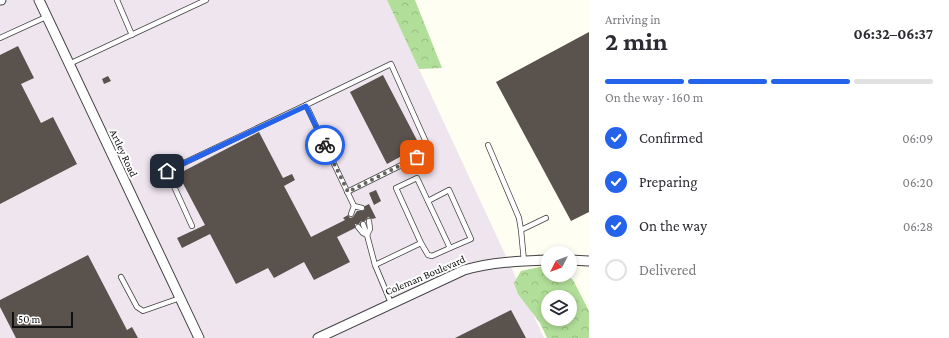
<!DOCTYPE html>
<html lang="en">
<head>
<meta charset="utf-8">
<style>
  :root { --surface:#fff; --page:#f7f7f7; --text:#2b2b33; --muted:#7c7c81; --line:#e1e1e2; --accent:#2563eb }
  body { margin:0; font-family:"Crimson Pro",serif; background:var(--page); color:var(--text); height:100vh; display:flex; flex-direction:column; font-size:15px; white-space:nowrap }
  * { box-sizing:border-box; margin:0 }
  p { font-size:13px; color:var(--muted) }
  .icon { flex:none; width:22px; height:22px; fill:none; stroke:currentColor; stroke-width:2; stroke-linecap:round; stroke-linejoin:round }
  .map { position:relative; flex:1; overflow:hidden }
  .details { display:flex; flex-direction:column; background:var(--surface); width:360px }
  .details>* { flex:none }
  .needle { width:26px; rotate:228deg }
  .tools { position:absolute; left:541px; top:246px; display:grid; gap:8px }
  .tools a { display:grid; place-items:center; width:36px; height:36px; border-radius:50%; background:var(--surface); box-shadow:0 2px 6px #0003; font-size:20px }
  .scale { position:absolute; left:12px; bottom:10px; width:61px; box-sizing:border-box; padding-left:4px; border:2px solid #101010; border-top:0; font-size:11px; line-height:14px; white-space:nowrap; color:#101010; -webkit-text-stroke:3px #fff; paint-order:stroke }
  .pin { position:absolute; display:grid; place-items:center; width:34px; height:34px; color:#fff; margin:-17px; border-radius:8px; box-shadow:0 2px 6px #0006 }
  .courier { position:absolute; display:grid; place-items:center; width:40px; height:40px; margin:-20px; border:3px solid #2563eb; border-radius:50%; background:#fff; color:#222; box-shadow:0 1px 5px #0007 }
  .overview em { font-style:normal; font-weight:700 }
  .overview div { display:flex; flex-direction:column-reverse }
  .overview { display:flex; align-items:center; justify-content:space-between; height:68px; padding:0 16px }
  h1 { font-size:26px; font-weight:700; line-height:30px }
  .bar { display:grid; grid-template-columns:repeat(4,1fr); gap:6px 4px; align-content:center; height:48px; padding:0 16px }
  .bar i { height:5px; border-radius:3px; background:var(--line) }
  .bar .current { background:var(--accent) }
  .bar p { grid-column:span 4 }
  ol { padding:0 16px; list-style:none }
  li { display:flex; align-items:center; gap:12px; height:44px }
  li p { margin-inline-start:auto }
  li .icon { padding:4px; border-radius:50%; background:var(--accent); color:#fff; stroke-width:4 }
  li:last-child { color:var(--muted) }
  li i { width:22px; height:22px; border:2px solid var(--line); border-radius:50% }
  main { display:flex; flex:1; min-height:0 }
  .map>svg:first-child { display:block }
  .industrial { fill:#efe5ef }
  .forest { fill:url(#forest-crowns); fill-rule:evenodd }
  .building { fill:#5a524c }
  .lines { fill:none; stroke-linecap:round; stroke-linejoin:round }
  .lane-casing { stroke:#434343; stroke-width:6 }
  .street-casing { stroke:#434343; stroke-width:11 }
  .lane { stroke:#fff; stroke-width:4.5 }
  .street { stroke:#fff; stroke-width:9 }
  .done { stroke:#64635f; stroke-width:4; stroke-dasharray:0 7.2 }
  .route { stroke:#2563eb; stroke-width:5 }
  .labels { text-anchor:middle; stroke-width:4; stroke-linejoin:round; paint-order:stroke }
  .street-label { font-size:11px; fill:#101010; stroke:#fff }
</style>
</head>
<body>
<main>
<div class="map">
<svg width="589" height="338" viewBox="0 0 589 338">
  <defs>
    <pattern id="forest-crowns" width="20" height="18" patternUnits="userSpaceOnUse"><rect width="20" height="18" fill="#b1de98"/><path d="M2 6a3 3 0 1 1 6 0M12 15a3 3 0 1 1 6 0" fill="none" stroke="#97bd82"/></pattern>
  </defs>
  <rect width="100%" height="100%" fill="#fffef3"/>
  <path class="industrial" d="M0 0H387L544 338H0Z"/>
  <g class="forest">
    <path d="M387 0H415L442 68 419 69Z"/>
    <path d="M544 266H548V275H568L573 280 589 311V338H547L540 323 518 294 514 283 521 271ZM548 297H570V319H548Z"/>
  </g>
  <g class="building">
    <path d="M589 32V212L571 221 496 82Z"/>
    <path d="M18 46 34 78 21 84 41 123 53 117 77 164 0 204V55Z"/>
    <path d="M383 75 420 146 387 164 350 92Z"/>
    <path d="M108 76 111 81 104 84 102 79Z"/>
    <path d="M259 132 283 178 292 174 295 180 284 186 311 237 345 220 343 218 348 215 350 218 353 217 357 211H363L365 209V206L369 204 376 218 372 219 368 217 365 221H361L359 224H355V228L337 237 350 262 314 280 304 262 274 278 268 268 236 284 210 234 182 248 177 238 205 225 178 174Z"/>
    <path d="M376 190 381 201 374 205 369 193Z"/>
    <path d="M88 255 127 330 132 327 138 338H16L0 307V300Z"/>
    <path d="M511 310 526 338H455Z"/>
  </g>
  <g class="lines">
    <g class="lane-casing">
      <g id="lane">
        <path d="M117 0 132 35"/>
        <path d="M0 38 46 17"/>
        <path d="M69 64 206 0"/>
        <path d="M306 105 391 64 430 151 347 192"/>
        <path d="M488 145 519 218 521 230 524 261"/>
        <path d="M428 201 449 190 471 239 450 248"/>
        <path d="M354 206 362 208"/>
        <path d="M363 224 367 235"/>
        <path d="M192 226 167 171 306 105 354 206 351 214"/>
        <path d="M358 227 363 233 367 235 375 265"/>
        <path d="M521 230 546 218"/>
        <path d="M367 235 370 229 369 221"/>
        <path d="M121 277 137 307 143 311 180 298"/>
        <path d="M391 303 375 265 421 243 396 188 417 178 450 248 432 256 428 255 421 243"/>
      </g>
    </g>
    <g class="street-casing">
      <g id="street">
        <path d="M0 0H1"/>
        <path d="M39 0 199 338"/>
        <path d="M570 260 589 261"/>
        <path d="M318 338 464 270C492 262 519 261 548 260"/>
      </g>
    </g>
    <use href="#lane" class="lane"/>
    <use href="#street" class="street"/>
  </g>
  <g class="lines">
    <path class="done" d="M325 145 348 192 417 157"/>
    <path class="route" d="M167 171 306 106 325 145"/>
  </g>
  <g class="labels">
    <g class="street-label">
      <text transform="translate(124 153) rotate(65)" y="4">Artley Road</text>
      <text transform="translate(425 275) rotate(-23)" y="4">Coleman Boulevard</text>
    </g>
  </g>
</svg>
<div class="tools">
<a><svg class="needle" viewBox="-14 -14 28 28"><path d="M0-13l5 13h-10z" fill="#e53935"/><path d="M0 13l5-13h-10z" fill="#7c7c81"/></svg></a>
<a><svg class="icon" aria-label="layers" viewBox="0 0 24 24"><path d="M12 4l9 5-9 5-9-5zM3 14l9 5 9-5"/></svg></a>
</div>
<div class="scale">50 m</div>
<div class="pin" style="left:417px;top:157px;background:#ea580c"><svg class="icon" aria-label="bag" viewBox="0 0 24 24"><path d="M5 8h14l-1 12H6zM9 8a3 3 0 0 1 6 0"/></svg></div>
<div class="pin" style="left:167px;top:171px;background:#1f2937"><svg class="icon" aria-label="home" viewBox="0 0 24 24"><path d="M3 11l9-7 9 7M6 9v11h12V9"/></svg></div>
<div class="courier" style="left:325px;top:145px"><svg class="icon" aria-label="bike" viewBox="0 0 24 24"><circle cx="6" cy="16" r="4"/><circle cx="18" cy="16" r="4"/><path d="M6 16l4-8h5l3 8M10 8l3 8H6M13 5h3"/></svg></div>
</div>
<section class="details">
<div class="overview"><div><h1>2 min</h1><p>Arriving in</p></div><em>06:32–06:37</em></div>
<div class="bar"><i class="current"></i><i class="current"></i><i class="current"></i><i></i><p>On the way · 160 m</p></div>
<ol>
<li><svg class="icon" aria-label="check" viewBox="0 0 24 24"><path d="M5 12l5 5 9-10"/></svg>Confirmed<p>06:09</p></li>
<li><svg class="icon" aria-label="check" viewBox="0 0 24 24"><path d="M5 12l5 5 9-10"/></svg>Preparing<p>06:20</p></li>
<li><svg class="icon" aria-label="check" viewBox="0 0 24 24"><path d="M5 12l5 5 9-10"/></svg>On the way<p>06:28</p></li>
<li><i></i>Delivered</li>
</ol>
</section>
</main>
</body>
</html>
